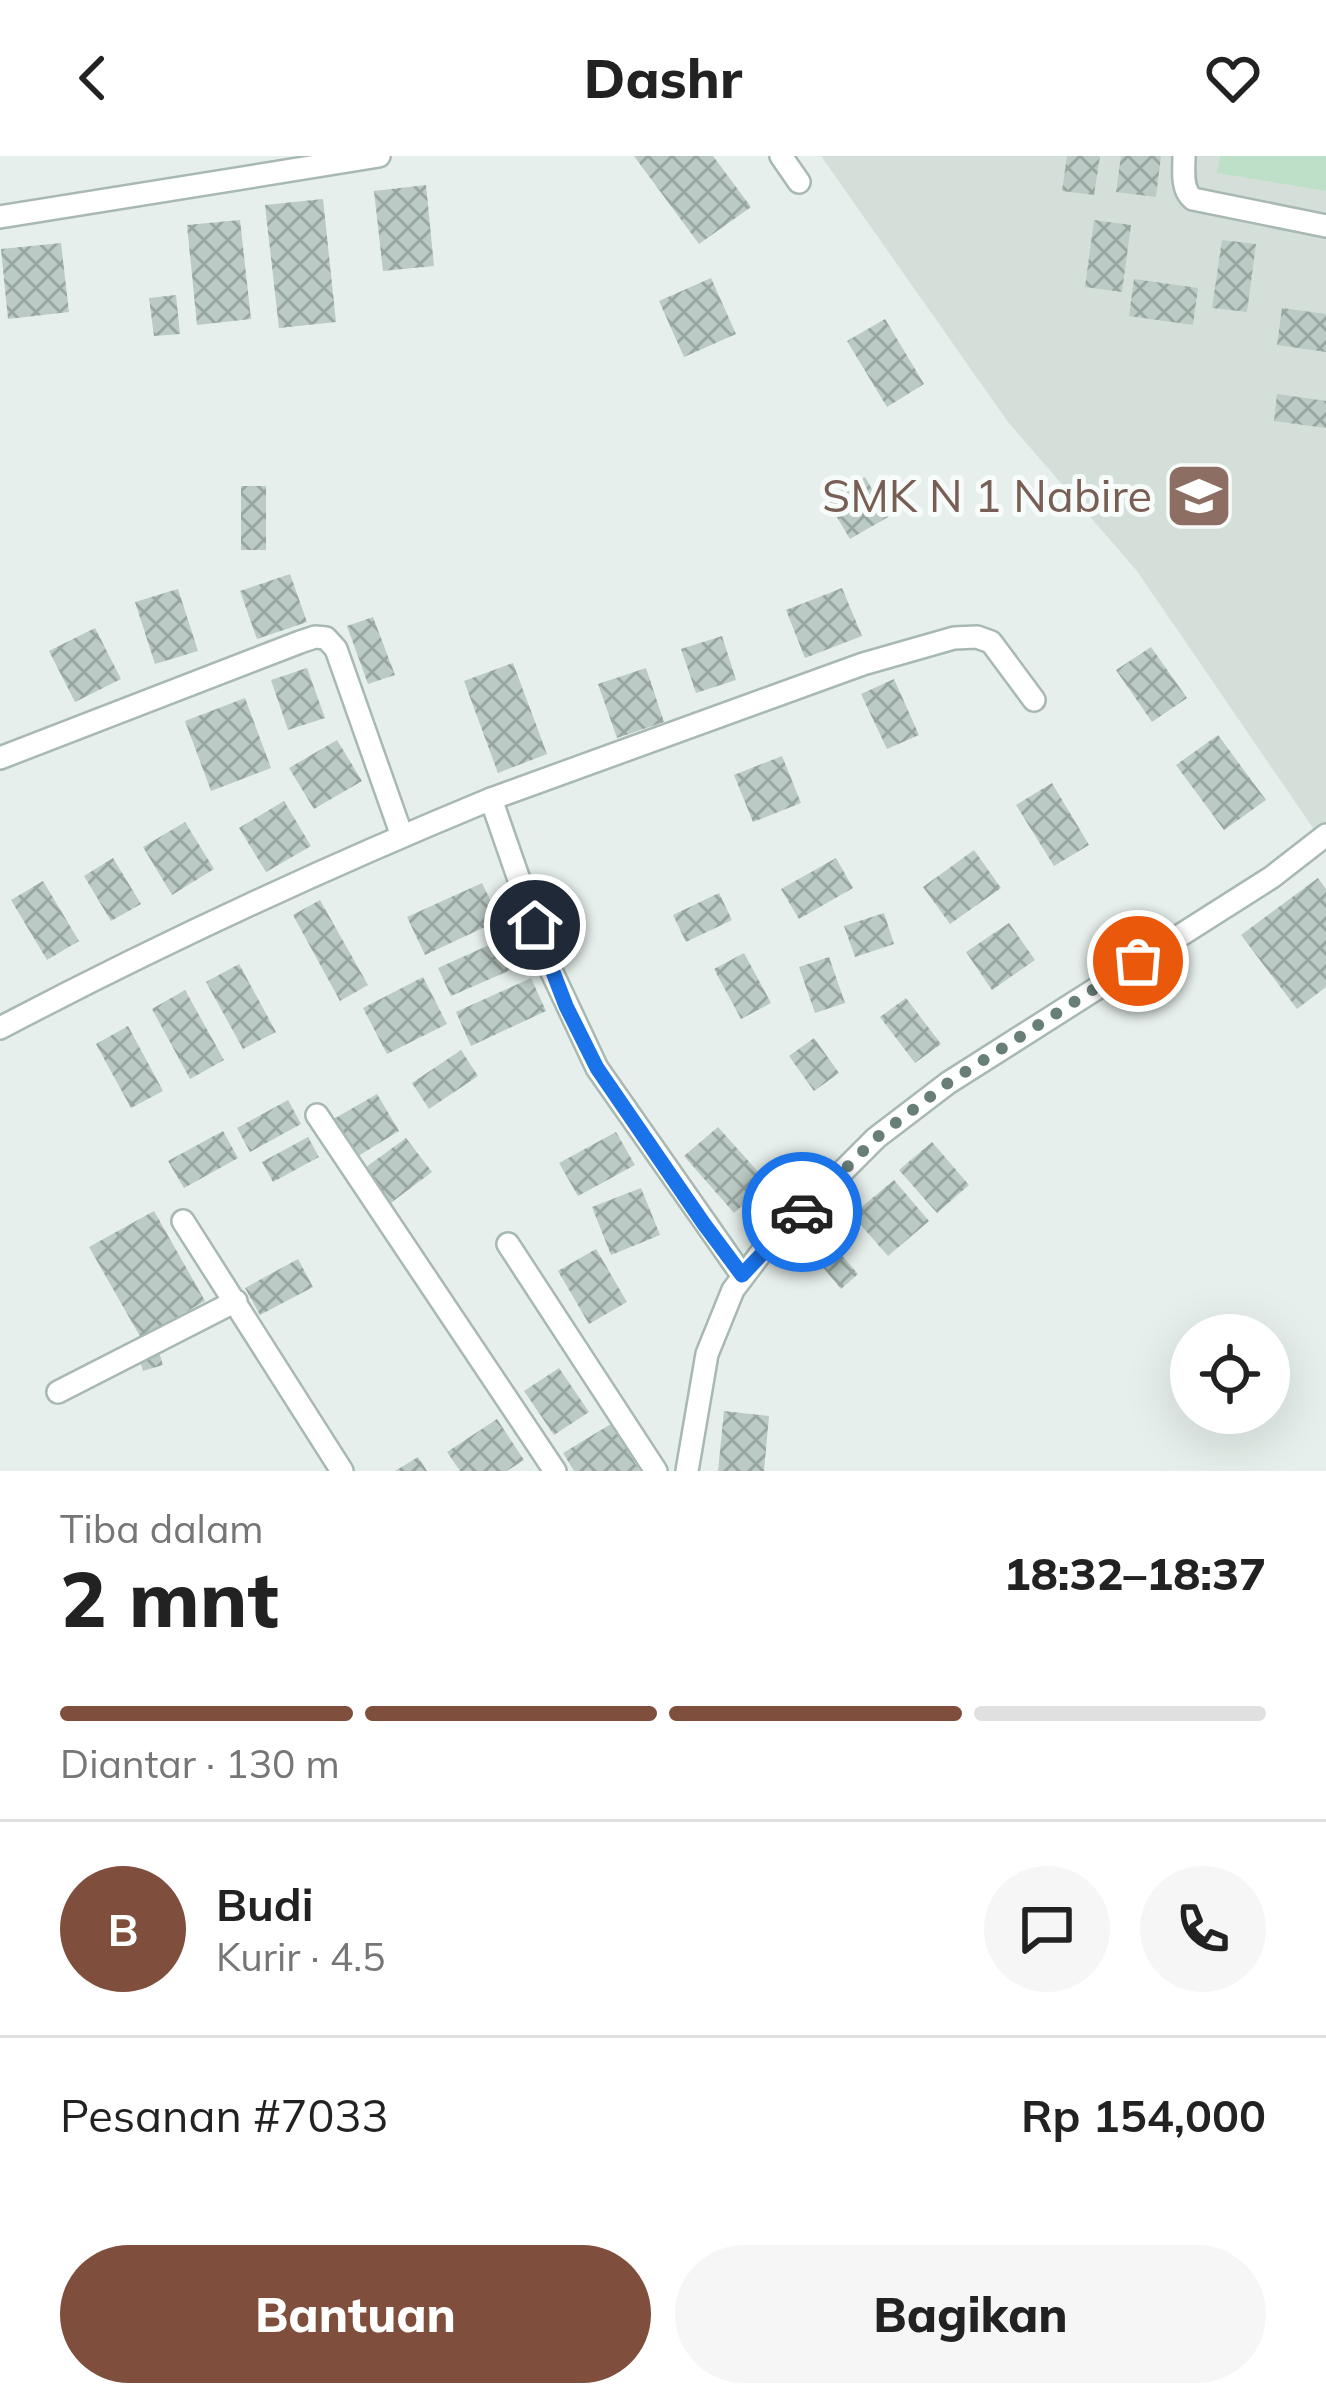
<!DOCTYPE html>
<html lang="id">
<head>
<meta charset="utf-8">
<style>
  :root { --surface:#fff; --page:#f6f6f6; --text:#222; --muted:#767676; --line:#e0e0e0; --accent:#804e3d }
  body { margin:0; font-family:Mulish,sans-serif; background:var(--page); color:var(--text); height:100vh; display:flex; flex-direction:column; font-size:45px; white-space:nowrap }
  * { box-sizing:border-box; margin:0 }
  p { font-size:39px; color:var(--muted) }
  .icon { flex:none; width:66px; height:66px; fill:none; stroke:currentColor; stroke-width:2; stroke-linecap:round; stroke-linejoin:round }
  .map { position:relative; height:1315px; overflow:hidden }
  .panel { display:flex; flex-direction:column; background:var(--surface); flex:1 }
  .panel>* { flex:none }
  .fabs { position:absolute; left:1170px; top:1158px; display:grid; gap:24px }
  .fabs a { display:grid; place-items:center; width:120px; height:120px; border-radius:50%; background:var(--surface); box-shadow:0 12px 48px #0002; font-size:60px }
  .pin { position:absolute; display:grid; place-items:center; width:102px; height:102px; color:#fff; margin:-51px; border:6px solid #fff; border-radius:50%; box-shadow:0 3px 12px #0007 }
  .courier { position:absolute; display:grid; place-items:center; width:120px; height:120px; margin:-60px; border:9px solid #1a73e8; border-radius:50%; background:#fff; color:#222; box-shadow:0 3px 15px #0007 }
  .head em { font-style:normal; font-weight:800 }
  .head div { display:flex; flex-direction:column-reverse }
  .head { display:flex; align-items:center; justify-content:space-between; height:204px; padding:0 60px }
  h1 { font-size:78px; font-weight:800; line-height:90px }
  .bar { display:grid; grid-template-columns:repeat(4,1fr); gap:18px 12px; align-content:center; height:144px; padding:0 60px }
  .bar i { height:15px; border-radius:9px; background:var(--line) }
  .bar .selected { background:var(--accent) }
  .bar p { grid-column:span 4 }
  .line { display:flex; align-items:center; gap:30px; padding:0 60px; border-top:3px solid var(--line) }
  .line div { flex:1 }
  .round { display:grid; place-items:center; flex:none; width:126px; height:126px; border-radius:63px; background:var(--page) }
  .cta { display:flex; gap:24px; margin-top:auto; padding:24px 60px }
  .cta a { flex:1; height:138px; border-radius:72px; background:var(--accent); color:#fff; font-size:48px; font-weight:800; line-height:138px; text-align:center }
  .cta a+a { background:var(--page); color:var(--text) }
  header { display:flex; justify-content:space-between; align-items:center; height:156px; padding:0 60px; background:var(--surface); font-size:54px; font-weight:800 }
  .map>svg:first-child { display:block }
  .built { fill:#d4dfda }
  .pitch { fill:#bfe0c8 }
  .building { fill:url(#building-cross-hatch) }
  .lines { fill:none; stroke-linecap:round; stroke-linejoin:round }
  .minor-casing { stroke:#a8b8b2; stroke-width:26 }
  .minor { stroke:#fff; stroke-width:21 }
  .done { stroke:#687f78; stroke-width:12; stroke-dasharray:0 21.6 }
  .route { stroke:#1a73e8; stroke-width:15 }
  .labels { text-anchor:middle; stroke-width:10; stroke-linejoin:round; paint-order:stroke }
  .education-label { font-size:45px; fill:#785e54; stroke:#f7fbf9; text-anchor:end }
</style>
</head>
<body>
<header><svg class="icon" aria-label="back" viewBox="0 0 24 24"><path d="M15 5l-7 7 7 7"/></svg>Dashr<svg class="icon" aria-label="heart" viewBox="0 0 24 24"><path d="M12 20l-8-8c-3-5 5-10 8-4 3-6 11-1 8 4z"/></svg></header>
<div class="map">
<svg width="1326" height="1315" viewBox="0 0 1326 1315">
  <defs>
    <pattern id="building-cross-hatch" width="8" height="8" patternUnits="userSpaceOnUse" patternTransform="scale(3)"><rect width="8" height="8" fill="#bbcac4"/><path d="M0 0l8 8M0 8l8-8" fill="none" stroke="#98a6a0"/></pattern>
  </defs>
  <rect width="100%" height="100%" fill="#e6efeb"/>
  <path class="built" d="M821 0H1326V691L1137 415 1008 266Z"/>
  <path class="pitch" d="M1220 0H1326V35L1217 17Z"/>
  <g class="building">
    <path d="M634 0H713L751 51 699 88Z"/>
    <path d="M1067 0H1100L1094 39 1062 35Z"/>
    <path d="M1121 0H1161L1156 41 1116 36Z"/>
    <path d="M426 29 434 110 383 115 374 35Z"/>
    <path d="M323 43 336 166 279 172 265 49Z"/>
    <path d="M240 64 251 163 197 169 187 69Z"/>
    <path d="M1094 64 1131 69 1122 136 1085 131Z"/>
    <path d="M1222 84 1256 88 1247 156 1212 152Z"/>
    <path d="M61 87 69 156 8 163 1 93Z"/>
    <path d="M711 122 736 178 684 201 659 145Z"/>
    <path d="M1134 123 1198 132 1193 169 1129 160Z"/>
    <path d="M176 139 180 178 154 180 149 142Z"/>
    <path d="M1282 152 1326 158V196L1277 189Z"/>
    <path d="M885 163 924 228 887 251 847 185Z"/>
    <path d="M1277 238 1326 245V272L1274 265Z"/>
    <path d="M865 321 888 361 850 383 826 343Z"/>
    <rect x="241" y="330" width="25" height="64"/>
    <path d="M290 418 307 466 257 483 240 435Z"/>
    <path d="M842 432 862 480 805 502 786 454Z"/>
    <path d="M178 433 198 495 155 508 135 446Z"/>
    <path d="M373 461 395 519 368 528 347 470Z"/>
    <path d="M95 472 121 523 75 546 49 495Z"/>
    <path d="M722 480 736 524 696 537 681 493Z"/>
    <path d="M1151 491 1187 542 1152 566 1116 514Z"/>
    <path d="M513 507 547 598 498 617 464 525Z"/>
    <path d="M307 512 325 562 288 574 271 524Z"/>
    <path d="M646 512 664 566 617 582 598 528Z"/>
    <path d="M894 523 919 579 887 593 861 538Z"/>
    <path d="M245 542 271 612 211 635 185 565Z"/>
    <path d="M1218 579 1266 644 1224 674 1176 609Z"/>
    <path d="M337 584 362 625 314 653 289 612Z"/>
    <path d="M782 600 801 647 753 666 734 619Z"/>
    <path d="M1052 627 1089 689 1054 710 1016 649Z"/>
    <path d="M284 645 311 690 266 716 239 672Z"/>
    <path d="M185 666 214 713 172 739 143 691Z"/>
    <path d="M974 694 1001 732 950 768 923 731Z"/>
    <path d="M113 702 141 748 111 765 84 720Z"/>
    <path d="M836 702 853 732 799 763 781 733Z"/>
    <path d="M1318 722 1326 733V831L1297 853 1241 779Z"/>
    <path d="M43 725 79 785 47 804 11 744Z"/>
    <path d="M482 727 500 764 425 799 407 761Z"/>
    <path d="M719 737 732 764 686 786 673 759Z"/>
    <path d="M320 744 368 829 340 845 293 759Z"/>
    <path d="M884 757 894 788 855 801 844 770Z"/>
    <path d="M1009 767 1035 804 992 834 966 796Z"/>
    <path d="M509 780 522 809 451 840 438 812Z"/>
    <path d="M744 797 771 847 741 863 714 813Z"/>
    <path d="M829 801 845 847 815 857 799 811Z"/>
    <path d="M239 808 276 876 243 893 206 826Z"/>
    <path d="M423 821 447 868 387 898 363 852Z"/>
    <path d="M531 822 546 855 471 890 456 856Z"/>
    <path d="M185 834 224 904 190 923 152 853Z"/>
    <path d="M906 842 941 888 915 907 880 861Z"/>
    <path d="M128 870 163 935 131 952 96 888Z"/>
    <path d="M814 882 839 917 814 935 789 900Z"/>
    <path d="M461 894 478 920 429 953 412 927Z"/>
    <path d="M377 938 399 975 355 1002 332 964Z"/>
    <path d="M288 944 301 968 250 996 237 972Z"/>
    <path d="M718 971 768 1027 734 1057 684 1000Z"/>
    <path d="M223 975 238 1002 184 1032 168 1005Z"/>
    <path d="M616 976 635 1009 578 1040 559 1007Z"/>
    <path d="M308 981 319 1001 273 1026 262 1006Z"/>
    <path d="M406 982 432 1016 388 1049 362 1014Z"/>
    <path d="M932 986 969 1029 937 1057 899 1014Z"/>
    <path d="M894 1024 929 1065 888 1100 852 1059Z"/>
    <path d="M641 1032 660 1079 611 1099 592 1051Z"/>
    <path d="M154 1055 205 1145 141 1182 89 1091Z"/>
    <path d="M833 1089 858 1118 841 1133 816 1103Z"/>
    <path d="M596 1093 627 1146 589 1168 558 1115Z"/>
    <path d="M298 1103 313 1131 260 1159 245 1132Z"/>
    <path d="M159 1196 163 1209 143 1215 139 1202Z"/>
    <path d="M559 1212 589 1256 554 1279 524 1235Z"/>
    <path d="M724 1255 769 1260 764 1315H718Z"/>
    <path d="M497 1263 524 1304 507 1315H460L447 1296Z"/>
    <path d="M611 1268 640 1315H574L563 1297Z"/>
    <path d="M418 1301 427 1315H395Z"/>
  </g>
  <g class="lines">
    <g class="minor-casing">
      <g id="minor">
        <path d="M781 0 799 26"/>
        <path d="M1184 0C1184 14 1181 34 1193 43L1326 70"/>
        <path d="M0 61 379 0"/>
        <path d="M0 602 300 486 315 481 326 482 336 493 402 680"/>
        <path d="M491 643 863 508 954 482 977 481 991 486 1034 544"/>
        <path d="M0 872C160 788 324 712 491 643L549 810 597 912 742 1119"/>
        <path d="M317 959 555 1315"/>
        <path d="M183 1065 342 1315"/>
        <path d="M508 1088 656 1315"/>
        <path d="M58 1236 236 1145"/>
        <path d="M687 1315 707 1198 733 1134 761 1097 876 982 948 927 1272 721 1326 679"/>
      </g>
    </g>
    <use href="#minor" class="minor"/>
  </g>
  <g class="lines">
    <path class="done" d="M802 1056 876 982 948 927 1138 805"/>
    <path class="route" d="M535 769 566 850 597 912 704 1068 742 1119 802 1056"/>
  </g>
  <defs>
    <g id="school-square" transform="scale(3.45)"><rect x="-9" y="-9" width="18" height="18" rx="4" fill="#8d6e63" stroke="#f7fbf9"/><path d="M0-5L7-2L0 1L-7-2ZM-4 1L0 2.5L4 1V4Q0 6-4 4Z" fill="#fff"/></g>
  </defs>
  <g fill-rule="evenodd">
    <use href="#school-square" x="1199" y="340"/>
  </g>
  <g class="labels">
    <g class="education-label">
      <text x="1152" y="356">SMK N 1 Nabire</text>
    </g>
  </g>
</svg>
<div class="fabs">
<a><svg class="icon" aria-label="locate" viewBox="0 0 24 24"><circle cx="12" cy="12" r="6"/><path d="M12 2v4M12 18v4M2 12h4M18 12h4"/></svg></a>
</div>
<div class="pin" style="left:1138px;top:805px;background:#ea580c"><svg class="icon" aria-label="bag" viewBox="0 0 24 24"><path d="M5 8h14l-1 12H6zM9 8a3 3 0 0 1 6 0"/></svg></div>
<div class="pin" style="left:535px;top:769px;background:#1f2937"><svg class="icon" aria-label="home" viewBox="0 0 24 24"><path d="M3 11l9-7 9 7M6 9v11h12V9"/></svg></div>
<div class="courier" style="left:802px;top:1056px"><svg class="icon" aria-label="car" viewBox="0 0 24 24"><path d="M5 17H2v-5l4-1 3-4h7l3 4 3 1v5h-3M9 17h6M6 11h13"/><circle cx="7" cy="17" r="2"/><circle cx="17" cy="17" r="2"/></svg></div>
</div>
<section class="panel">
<div class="head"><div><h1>2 mnt</h1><p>Tiba dalam</p></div><em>18:32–18:37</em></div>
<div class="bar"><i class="selected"></i><i class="selected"></i><i class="selected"></i><i></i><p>Diantar · 130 m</p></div>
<div class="line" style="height:216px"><b class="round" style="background:var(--accent);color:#fff">B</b><div><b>Budi</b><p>Kurir · 4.5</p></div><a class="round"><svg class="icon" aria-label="chat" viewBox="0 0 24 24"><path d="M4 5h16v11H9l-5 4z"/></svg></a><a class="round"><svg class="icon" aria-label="phone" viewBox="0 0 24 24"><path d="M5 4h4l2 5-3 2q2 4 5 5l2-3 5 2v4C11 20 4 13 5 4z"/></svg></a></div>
<div class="line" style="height:156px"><div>Pesanan #7033</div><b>Rp 154,000</b></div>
<div class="cta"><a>Bantuan</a><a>Bagikan</a></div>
</section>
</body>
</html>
